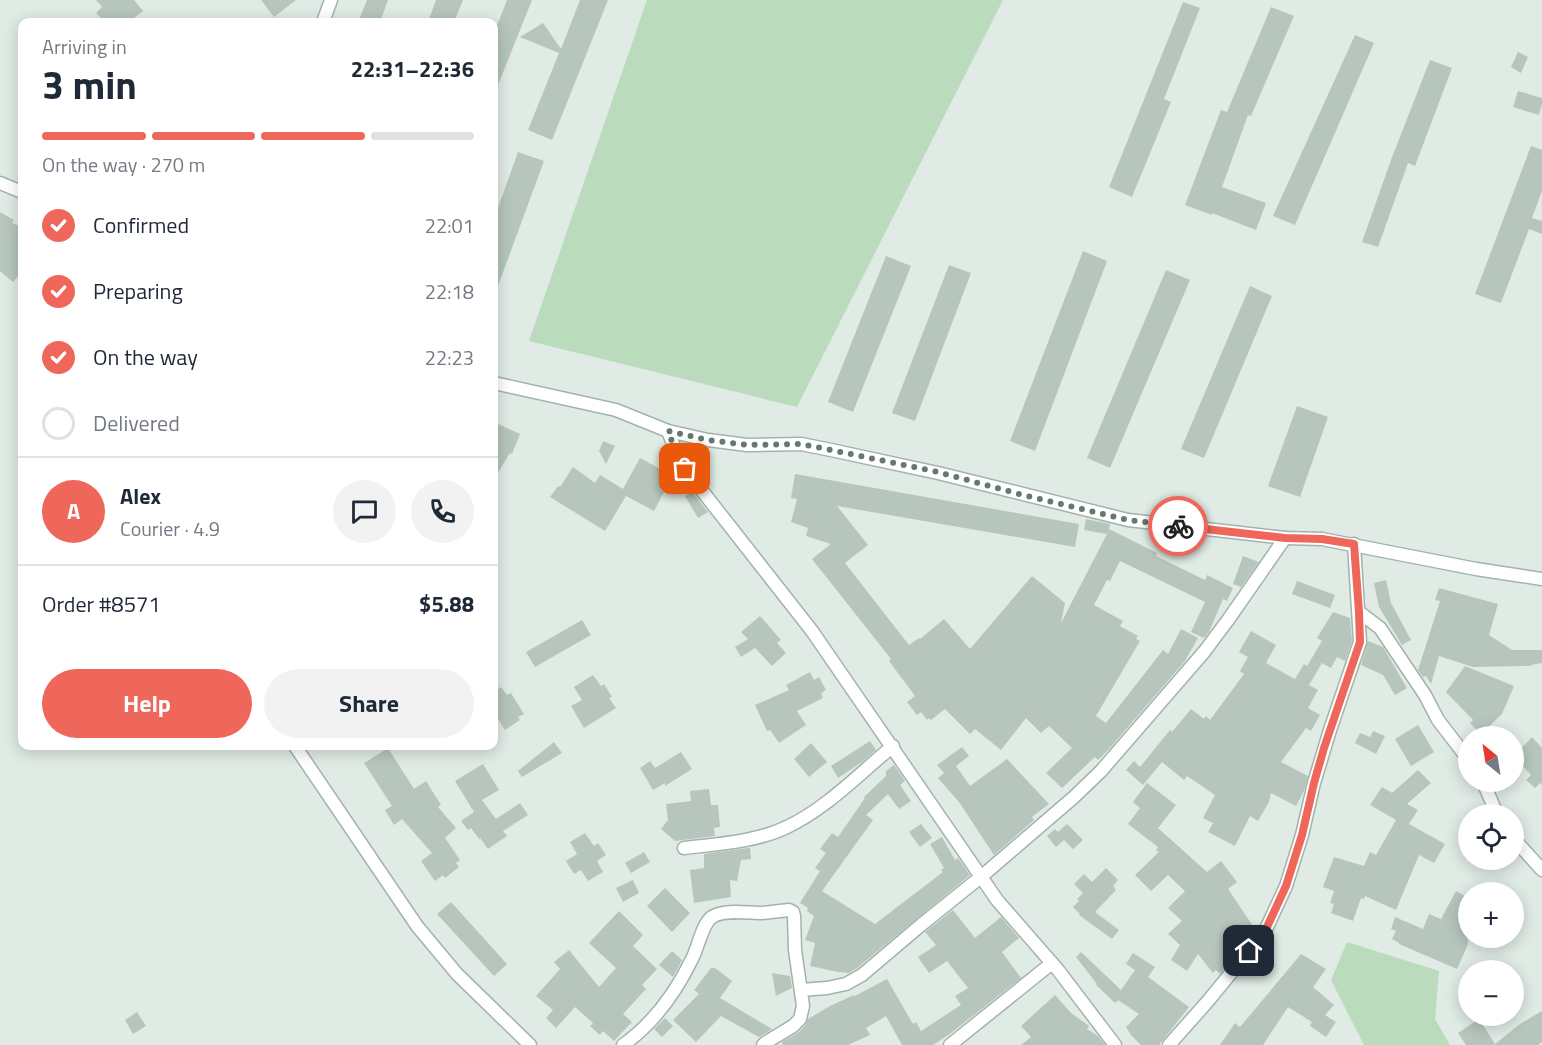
<!DOCTYPE html>
<html lang="en">
<head>
<meta charset="utf-8">
<style>
  :root { --surface:#fff; --page:#f2f2f3; --text:#1f2937; --muted:#747a83; --line:#e0e1e3; --accent:#ef665a }
  body { margin:0; font-family:"Titillium Web",sans-serif; background:var(--page); color:var(--text); height:100vh; display:flex; flex-direction:column; font-size:22px; white-space:nowrap }
  * { box-sizing:border-box; margin:0 }
  p { font-size:20px; color:var(--muted) }
  .icon { flex:none; width:33px; height:33px; fill:none; stroke:currentColor; stroke-width:2; stroke-linecap:round; stroke-linejoin:round }
  .map { position:relative; flex:1; overflow:hidden }
  .panel { position:absolute; left:18px; top:18px; width:480px; height:732px; display:flex; flex-direction:column; background:var(--surface); border-radius:12px; box-shadow:0 3px 15px #0003 }
  .panel>* { flex:none }
  .needle { width:39px; rotate:330deg }
  .tools { position:absolute; left:1458px; top:726px; display:grid; gap:12px }
  .tools a { display:grid; place-items:center; width:66px; height:66px; border-radius:50%; background:var(--surface); box-shadow:0 3px 15px #0003; font-size:30px }
  .pin { position:absolute; display:grid; place-items:center; width:51px; height:51px; color:#fff; margin:-26px; border-radius:12px; box-shadow:0 3px 9px #0006 }
  .courier { position:absolute; display:grid; place-items:center; width:60px; height:60px; margin:-30px; border:4px solid #ef665a; border-radius:50%; background:#fff; color:#222; box-shadow:0 2px 8px #0007 }
  .headline em { font-style:normal; font-weight:700 }
  .headline div { display:flex; flex-direction:column-reverse }
  .headline { display:flex; align-items:center; justify-content:space-between; height:102px; padding:0 24px }
  h1 { font-size:39px; font-weight:700; line-height:45px }
  .bar { display:grid; grid-template-columns:repeat(4,1fr); gap:9px 6px; align-content:center; height:72px; padding:0 24px }
  .bar i { height:8px; border-radius:4px; background:var(--line) }
  .bar .current { background:var(--accent) }
  .bar p { grid-column:span 4 }
  .line { display:flex; align-items:center; gap:15px; padding:0 24px; border-top:2px solid var(--line) }
  .line div { flex:1 }
  .round { display:grid; place-items:center; flex:none; width:63px; height:63px; border-radius:32px; background:var(--page) }
  ol { padding:0 24px; list-style:none }
  li { display:flex; align-items:center; gap:18px; height:66px }
  li p { margin-inline-start:auto }
  li .icon { padding:6px; border-radius:50%; background:var(--accent); color:#fff; stroke-width:4 }
  li:last-child { color:var(--muted) }
  li i { width:33px; height:33px; border:3px solid var(--line); border-radius:50% }
  .primary-button { display:flex; gap:12px; margin-top:auto; padding:12px 24px }
  .primary-button a { flex:1; height:69px; border-radius:36px; background:var(--accent); color:#fff; font-size:24px; font-weight:700; line-height:69px; text-align:center }
  .primary-button a+a { background:var(--page); color:var(--text) }
  .map>svg:first-child { display:block }
  .green { fill:#badcbd }
  .building { fill:#b6c6bd }
  .lines { fill:none; stroke-linecap:round; stroke-linejoin:round }
  .minor-casing { stroke:#a3b3ab; stroke-width:15 }
  .minor { stroke:#fff; stroke-width:12 }
  .done { stroke:#64796f; stroke-width:6; stroke-dasharray:0 10.8 }
  .route { stroke:#ef665a; stroke-width:8 }
</style>
</head>
<body>
<div class="map">
<svg width="1542" height="1045" viewBox="0 0 1542 1045">
  <rect width="100%" height="100%" fill="#e0ebe5"/>
  <g class="green">
    <path d="M647 0H1003L797 407 529 341Z"/>
    <path d="M1347 942 1439 971 1435 1019 1450 1045H1364L1331 980Z"/>
  </g>
  <g class="building">
    <path d="M96 0H134L143 11 129 22H105L96 13 102 7Z"/>
    <path d="M261 0H296L274 17Z"/>
    <path d="M367 0H388L380 22H358Z"/>
    <path d="M436 0H463L454 22H428Z"/>
    <path d="M507 0H532L494 95V33Z"/>
    <path d="M580 0H608L552 140 528 130 559 53 520 37 543 23 561 49Z"/>
    <path d="M1183 2 1200 8 1164 99 1171 102 1132 197 1109 187Z"/>
    <path d="M1271 7 1294 16 1251 116 1248 115 1222 187 1266 203 1256 230 1212 213V215L1185 205 1221 110 1227 112Z"/>
    <path d="M1355 35 1374 43 1295 225 1273 216Z"/>
    <path d="M1518 52 1528 57 1521 73 1511 67Z"/>
    <path d="M1430 60 1452 68 1415 166 1408 163 1378 247 1362 242 1391 160Z"/>
    <path d="M1518 91 1542 98V104L1539 115 1513 107Z"/>
    <path d="M1531 146 1542 150V191L1532 218 1542 221V234L1529 229 1501 303 1475 294Z"/>
    <path d="M518 152 544 161 495 294H494V219Z"/>
    <path d="M0 212 14 220 12 223 22 227V272L13 282 0 271Z"/>
    <path d="M1083 251 1107 261 1035 451 1010 441Z"/>
    <path d="M886 256 911 266 853 412 828 402Z"/>
    <path d="M949 265 971 273 915 421 892 413Z"/>
    <path d="M1166 270 1190 280 1110 468 1087 458Z"/>
    <path d="M1250 286 1272 296 1204 458 1181 449Z"/>
    <path d="M1297 406 1328 417 1300 497 1268 486Z"/>
    <path d="M494 422 520 434 512 454 510 453 494 479Z"/>
    <path d="M603 441 615 446 606 464 599 451Z"/>
    <path d="M640 458 669 474 660 490 664 492 654 511 626 496 605 531 550 497 558 486 560 487 573 467 595 483 600 475 623 489Z"/>
    <path d="M795 474 1079 524 1075 547 837 506 868 545 845 563 909 645 919 638 920 639 944 619 970 649 1032 576 1065 603 1061 623 1107 534 1084 530 1086 519 1110 524 1109 529 1157 553 1156 556 1205 580 1207 575 1233 588 1227 601 1223 599 1209 632 1204 638 1191 632 1205 602 1120 561 1110 581 1107 580 1094 605 1123 621 1120 626 1138 636 1136 639 1140 641 1096 716 1106 723 1163 650 1168 654 1181 629 1198 638 1185 661 1109 749 1098 760 1095 757 1062 788 1046 773 1072 748 1049 726 1041 733 1026 718 1001 750 975 729 970 734 945 709 931 720 929 718 927 720 921 712 917 715 907 702 915 696 889 661 891 659 812 559 831 544 806 536 808 528 791 522 797 499 791 498Z"/>
    <path d="M692 492 708 512 698 518 685 496Z"/>
    <path d="M1243 556 1259 562 1241 587 1233 584Z"/>
    <path d="M1386 580 1391 603 1411 640 1402 645 1379 607 1374 583Z"/>
    <path d="M1297 581 1335 595 1330 608 1292 594Z"/>
    <path d="M1439 588 1498 604 1489 635 1512 650H1542V663L1531 665V666L1473 667 1439 656 1431 684 1426 676 1423 677 1418 670 1440 601 1435 600Z"/>
    <path d="M1333 612 1350 618 1352 641 1345 661 1337 657 1331 668 1322 663 1309 685 1318 690 1308 708 1320 715 1311 731 1306 728 1281 762 1308 776 1304 791 1296 806 1271 793 1269 802 1258 821 1250 816 1235 846 1208 832 1213 823 1203 818 1215 795 1187 776 1184 780 1162 762 1143 785 1126 770 1134 761 1140 767 1170 730 1172 732 1191 709 1204 719 1206 716 1210 720 1244 674 1240 671 1248 657 1239 652 1251 631 1276 645 1266 663 1295 679 1304 664 1307 666 1322 641 1317 638Z"/>
    <path d="M760 616 781 640 777 643 786 653 772 666 755 648 741 657 735 647 748 639 741 632Z"/>
    <path d="M582 620 591 635 535 667 526 652Z"/>
    <path d="M1368 641 1383 647 1407 688 1395 695 1383 675 1361 665Z"/>
    <path d="M1465 666 1514 686 1502 714 1481 734 1470 723 1473 720 1446 692Z"/>
    <path d="M810 672 814 680 819 677 826 690 821 693 823 698 797 711 806 725 779 743 770 730 767 731 755 705 789 690 786 685Z"/>
    <path d="M593 675 601 686 604 684 612 697 609 698 616 708 584 728 571 706 582 700 574 687Z"/>
    <path d="M501 687 507 695 511 693 524 714 518 717 520 720 505 730 494 713V692Z"/>
    <path d="M1418 725 1434 752 1411 766 1395 739Z"/>
    <path d="M1373 731 1385 736 1376 754 1355 743 1360 733 1370 737Z"/>
    <path d="M1532 737 1542 748V785L1540 783 1535 788 1526 780 1531 775 1514 756Z"/>
    <path d="M870 741 876 750 862 762 838 778 831 766Z"/>
    <path d="M554 742 562 753 522 777 518 771Z"/>
    <path d="M811 743 827 762 809 777 794 759Z"/>
    <path d="M962 747 969 756 956 766 970 786 1007 759 1049 804 1032 817 1034 820 994 855 959 802 938 778 944 773 937 765Z"/>
    <path d="M388 748 414 789 426 781 441 805 438 807 456 828 445 838 460 860 456 863 459 867 445 878 443 875 435 881 421 861 432 853 402 819 394 825 385 810 392 806 364 763Z"/>
    <path d="M681 752 692 769 665 786V783L653 790 640 768 650 761 655 768Z"/>
    <path d="M483 764 499 790 482 800 496 819 520 803 528 815 503 831 507 836 488 849 480 838 479 839 471 828 468 830 461 821 474 812 455 781Z"/>
    <path d="M894 765 905 781 900 785 911 801 899 809 888 794 866 815 873 820 822 891 875 924 943 872 941 870 944 868 930 844 942 837 955 860 958 858 970 875 857 968 849 973 838 972 810 966 815 943 805 940 814 916 807 911 808 908 800 903 820 871 815 868 826 853 820 849 832 833 838 837 865 798 864 797 886 776V771Z"/>
    <path d="M1418 770 1431 783 1407 804 1418 810 1409 824 1445 844 1434 863 1419 855 1396 910 1365 896 1364 899 1361 898 1353 921 1331 913 1334 904 1330 903 1334 891 1323 887 1334 857 1364 866 1370 852 1376 855 1396 820 1370 805 1382 787 1392 793Z"/>
    <path d="M1147 783 1176 805 1158 828 1207 872 1221 861 1237 882 1228 889 1253 926 1231 940 1239 950 1220 974 1216 970 1213 973 1198 954 1187 971 1171 960 1180 945 1168 934 1182 921 1168 908 1185 891 1168 875 1151 891 1135 875 1159 852 1156 850 1158 847 1128 824 1140 808 1133 802Z"/>
    <path d="M709 789 711 805H718L720 827 714 828 715 836 675 841 661 829 668 820 666 804 691 801 690 791Z"/>
    <path d="M921 824 932 838 920 847 909 832Z"/>
    <path d="M1067 824 1083 840 1073 849 1064 840 1056 847 1047 836 1055 829 1058 832Z"/>
    <path d="M585 833 594 846 598 843 606 855 597 861 603 872 588 881 581 870 574 874 566 861 577 854 570 842Z"/>
    <path d="M748 848H750L751 859 741 860 737 881 730 880 731 897 694 903 690 870 704 868V854Z"/>
    <path d="M644 852 650 862 631 873 625 863Z"/>
    <path d="M1106 868 1118 880 1113 886 1116 890 1095 912 1119 930 1112 939 1079 915 1080 914 1073 907 1079 901 1077 899 1083 893 1074 884 1084 874 1092 882Z"/>
    <path d="M633 880 639 893 623 902 616 888Z"/>
    <path d="M665 888 690 913 672 932 647 906Z"/>
    <path d="M1456 891 1468 898V944L1457 969 1399 944V943L1392 939 1396 931 1391 929 1395 917 1423 929 1429 914 1441 919Z"/>
    <path d="M451 902 507 964 494 976 437 914Z"/>
    <path d="M953 910 975 938 1001 917 1019 938 1002 952 1021 978 951 1033 933 1045H902L886 1016 866 1028 870 1035 848 1045H783L782 1042 799 1032 806 1024 808 1019 830 1006 854 995 853 997 887 979 913 1024 916 1022 921 1031 961 1005 955 996 968 988 947 961 929 973 918 957 936 945 925 932Z"/>
    <path d="M619 911 643 935 633 946 657 969 642 985 646 989 623 1014 632 1022 614 1041 603 1031 600 1035 590 1026 593 1023 575 1007 556 1028 546 1018 553 1010 536 996 560 969 554 962 569 950 599 987 616 968 589 943Z"/>
    <path d="M672 951 682 960 673 977 659 965Z"/>
    <path d="M1081 952 1121 990 1135 970 1126 964 1133 953 1155 967 1148 977 1189 1007 1159 1045H1141L1131 1035 1126 1027 1139 1014 1118 1000 1115 1003 1096 985 1097 984 1076 957Z"/>
    <path d="M1301 954 1326 969 1313 987 1334 1005 1325 1015 1336 1022 1326 1037 1310 1026 1312 1022 1288 1007 1263 1045H1220L1235 1023 1240 1027Z"/>
    <path d="M711 968H715L732 981 720 998 772 1029 759 1037 721 1016 696 1042 673 1020 699 994 694 990Z"/>
    <path d="M772 973 790 976 792 988 776 996Z"/>
    <path d="M1055 995 1071 1013 1089 1026 1087 1029 1098 1036 1105 1045H1021L1031 1037 1021 1026Z"/>
    <path d="M1542 1011V1042L1538 1045H1466L1458 1033 1479 1019 1495 1044 1520 1024Z"/>
    <path d="M137 1012 146 1026 133 1034 125 1020Z"/>
    <path d="M665 1018 673 1026 662 1037 654 1029Z"/>
  </g>
  <g class="lines">
    <g class="minor-casing">
      <g id="minor">
        <path d="M323 22 331 0"/>
        <path d="M0 183 22 192"/>
        <path d="M494 383 616 410 668 431 708 440 747 445 801 444 831 450 938 473 1128 520 1285 538 1322 539 1476 569 1542 579"/>
        <path d="M668 431 675 449 685 469 812 631 997 900 1058 970 1115 1045"/>
        <path d="M1359 612 1380 628 1425 695 1438 720 1468 759"/>
        <path d="M295 746 417 926 457 974 530 1045"/>
        <path d="M1483 782 1497 814"/>
        <path d="M1514 839 1542 870"/>
        <path d="M684 848C717 844 756 842 787 827 827 808 859 774 893 746"/>
        <path d="M801 990 827 988 846 984 862 975 921 925 982 876 1074 797 1101 771 1204 652 1228 620 1285 538"/>
        <path d="M623 1045C654 1023 676 992 692 959 698 948 702 924 712 917 723 909 748 913 762 913 771 912 780 911 789 910L793 912 794 916 795 950 803 1006 800 1019 793 1026 765 1043 763 1045"/>
        <path d="M950 1045 1052 963"/>
        <path d="M1169 1045 1208 1001 1249 951 1267 927 1286 886 1302 835 1314 783 1330 730 1360 642 1354 544"/>
      </g>
    </g>
    <use href="#minor" class="minor"/>
  </g>
  <g class="lines">
    <path class="done" d="M685 469 675 449 668 431 708 440 747 445 801 444 831 450 938 472 1019 494 1128 520 1178 526"/>
    <path class="route" d="M1178 526 1285 538 1322 539 1354 544 1359 612 1360 642 1324 748 1314 783 1302 835 1286 886 1267 927 1249 951"/>
  </g>
</svg>
<div class="tools">
<a><svg class="needle" viewBox="-14 -14 28 28"><path d="M0-13l5 13h-10z" fill="#e53935"/><path d="M0 13l5-13h-10z" fill="#747a83"/></svg></a>
<a><svg class="icon" aria-label="locate" viewBox="0 0 24 24"><circle cx="12" cy="12" r="6"/><path d="M12 2v4M12 18v4M2 12h4M18 12h4"/></svg></a>
<a>+</a>
<a>−</a>
</div>
<div class="pin" style="left:685px;top:469px;background:#ea580c"><svg class="icon" aria-label="bag" viewBox="0 0 24 24"><path d="M5 8h14l-1 12H6zM9 8a3 3 0 0 1 6 0"/></svg></div>
<div class="pin" style="left:1249px;top:951px;background:#1f2937"><svg class="icon" aria-label="home" viewBox="0 0 24 24"><path d="M3 11l9-7 9 7M6 9v11h12V9"/></svg></div>
<div class="courier" style="left:1178px;top:526px"><svg class="icon" aria-label="bike" viewBox="0 0 24 24"><circle cx="6" cy="16" r="4"/><circle cx="18" cy="16" r="4"/><path d="M6 16l4-8h5l3 8M10 8l3 8H6M13 5h3"/></svg></div>
<section class="panel">
<div class="headline"><div><h1>3 min</h1><p>Arriving in</p></div><em>22:31–22:36</em></div>
<div class="bar"><i class="current"></i><i class="current"></i><i class="current"></i><i></i><p>On the way · 270 m</p></div>
<ol>
<li><svg class="icon" aria-label="check" viewBox="0 0 24 24"><path d="M5 12l5 5 9-10"/></svg>Confirmed<p>22:01</p></li>
<li><svg class="icon" aria-label="check" viewBox="0 0 24 24"><path d="M5 12l5 5 9-10"/></svg>Preparing<p>22:18</p></li>
<li><svg class="icon" aria-label="check" viewBox="0 0 24 24"><path d="M5 12l5 5 9-10"/></svg>On the way<p>22:23</p></li>
<li><i></i>Delivered</li>
</ol>
<div class="line" style="height:108px"><b class="round" style="background:var(--accent);color:#fff">A</b><div><b>Alex</b><p>Courier · 4.9</p></div><a class="round"><svg class="icon" aria-label="chat" viewBox="0 0 24 24"><path d="M4 5h16v11H9l-5 4z"/></svg></a><a class="round"><svg class="icon" aria-label="phone" viewBox="0 0 24 24"><path d="M5 4h4l2 5-3 2q2 4 5 5l2-3 5 2v4C11 20 4 13 5 4z"/></svg></a></div>
<div class="line" style="height:78px"><div>Order #8571</div><b>$5.88</b></div>
<div class="primary-button"><a>Help</a><a>Share</a></div>
</section>
</div>
</body>
</html>
